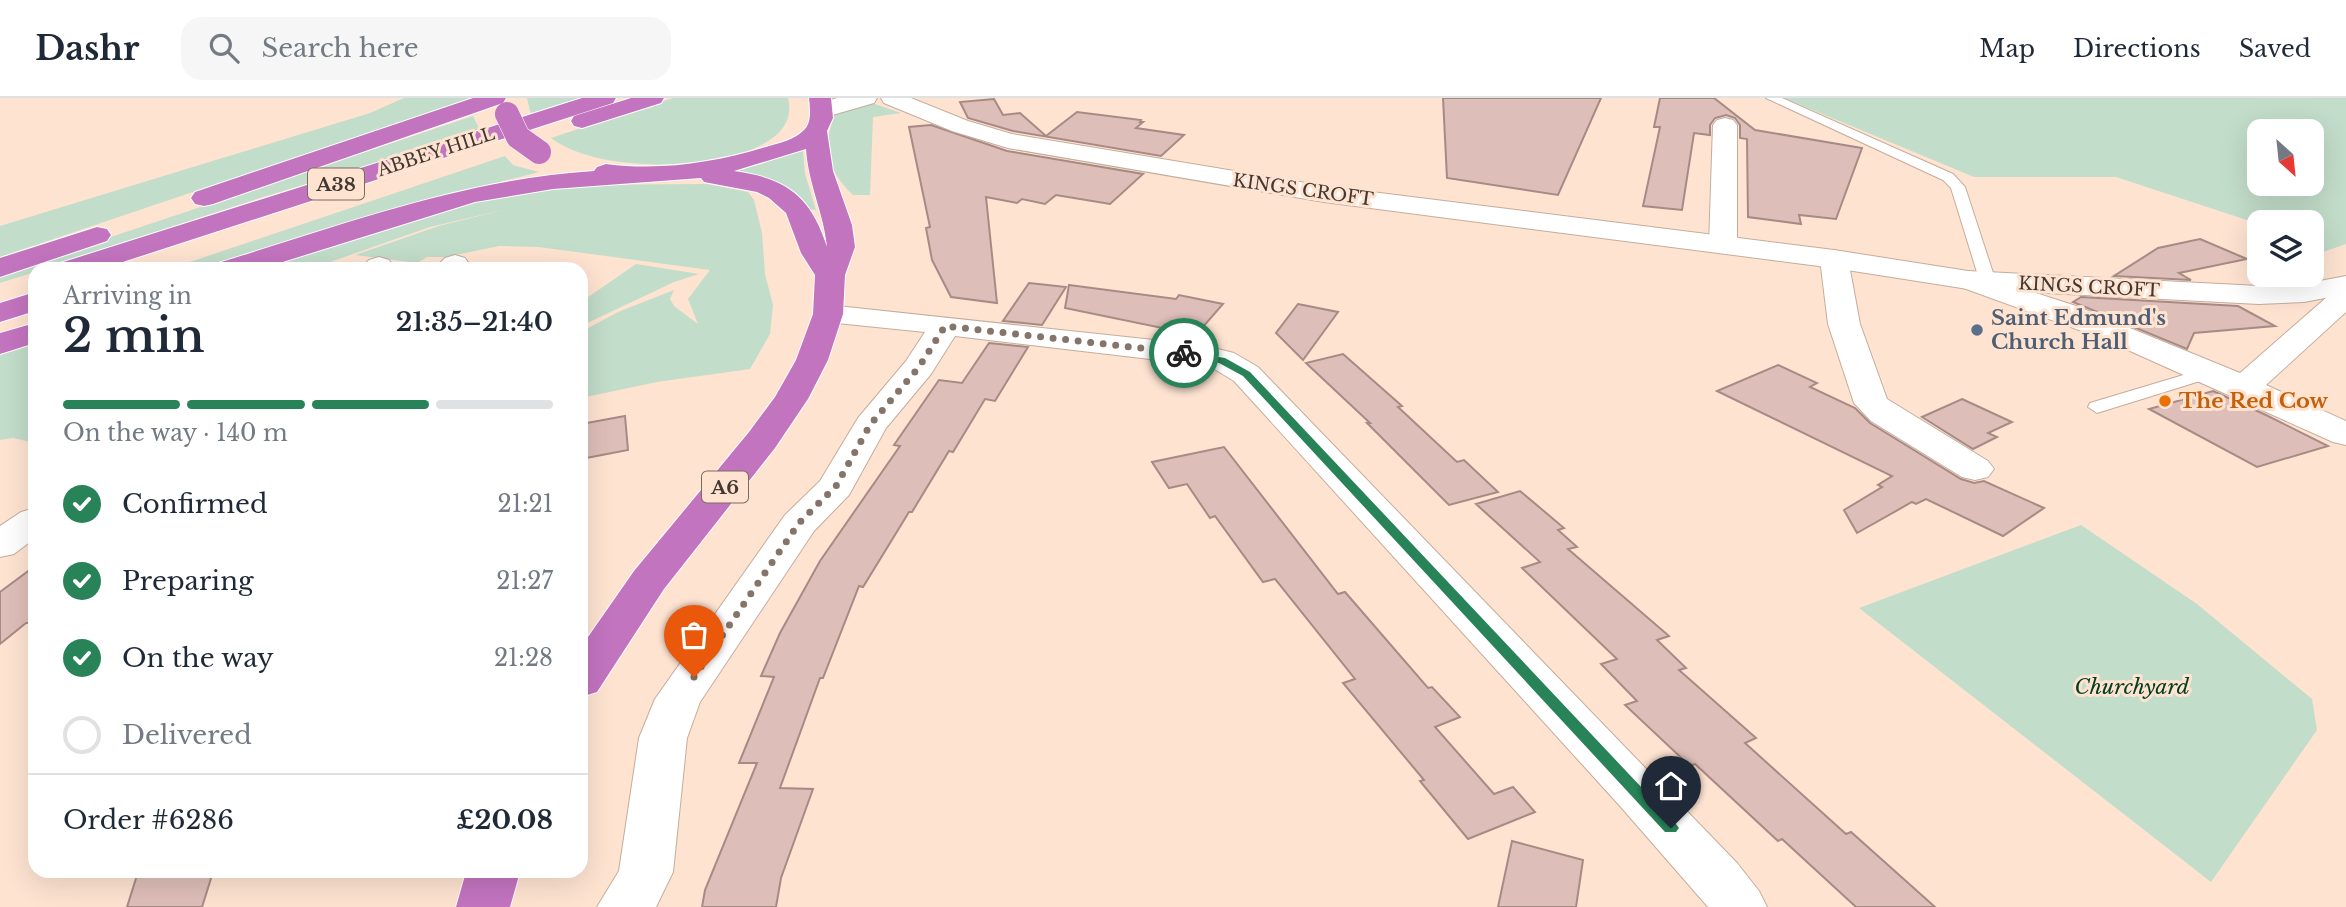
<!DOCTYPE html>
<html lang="en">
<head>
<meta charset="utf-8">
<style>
  :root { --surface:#fff; --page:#f6f6f7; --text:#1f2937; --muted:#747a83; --line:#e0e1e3; --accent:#288359 }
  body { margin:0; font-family:"Libre Baskerville",serif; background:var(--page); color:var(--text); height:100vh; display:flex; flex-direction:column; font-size:26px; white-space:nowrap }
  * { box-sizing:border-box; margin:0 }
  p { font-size:23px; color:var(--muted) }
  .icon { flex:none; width:38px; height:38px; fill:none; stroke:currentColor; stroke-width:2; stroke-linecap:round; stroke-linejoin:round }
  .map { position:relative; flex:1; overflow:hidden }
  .details { position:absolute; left:28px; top:164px; width:560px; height:616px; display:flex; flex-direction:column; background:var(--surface); border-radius:21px; box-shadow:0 7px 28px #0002 }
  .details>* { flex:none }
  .needle { width:46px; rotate:153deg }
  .controls { position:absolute; left:2247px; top:21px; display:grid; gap:14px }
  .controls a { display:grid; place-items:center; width:77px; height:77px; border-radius:14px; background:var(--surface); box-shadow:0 7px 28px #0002; font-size:35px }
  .pin { position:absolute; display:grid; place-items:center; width:60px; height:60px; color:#fff; margin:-72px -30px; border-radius:50% 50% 50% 0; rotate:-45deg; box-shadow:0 0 7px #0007 }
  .pin .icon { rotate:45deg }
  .courier { position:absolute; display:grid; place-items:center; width:70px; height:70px; margin:-35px; border:5px solid #288359; border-radius:50%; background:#fff; color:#222; box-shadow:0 2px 9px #0007 }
  .summary em { font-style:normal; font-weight:600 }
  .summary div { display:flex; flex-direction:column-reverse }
  .summary { display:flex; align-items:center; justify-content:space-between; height:119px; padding:0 35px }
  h1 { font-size:46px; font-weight:600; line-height:52px }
  .bar { display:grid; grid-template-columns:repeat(4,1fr); gap:10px 7px; align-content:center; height:84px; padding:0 35px }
  .bar i { height:9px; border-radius:5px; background:var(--line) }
  .bar .on { background:var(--accent) }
  .bar p { grid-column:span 4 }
  .line { display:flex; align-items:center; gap:18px; padding:0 35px; border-top:2px solid var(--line) }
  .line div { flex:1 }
  ol { padding:0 35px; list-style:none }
  li { display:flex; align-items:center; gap:21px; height:77px }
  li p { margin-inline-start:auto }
  li .icon { padding:7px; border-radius:50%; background:var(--accent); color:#fff; stroke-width:4 }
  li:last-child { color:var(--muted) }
  li i { width:38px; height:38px; border:4px solid var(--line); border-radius:50% }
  header { display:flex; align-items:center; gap:42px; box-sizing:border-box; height:98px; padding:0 35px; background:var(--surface); border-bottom:2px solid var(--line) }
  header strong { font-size:33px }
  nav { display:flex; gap:38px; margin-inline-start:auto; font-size:24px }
  .search { width:490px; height:63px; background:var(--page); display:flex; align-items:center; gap:18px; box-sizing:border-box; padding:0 24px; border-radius:21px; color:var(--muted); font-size:26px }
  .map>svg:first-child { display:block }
  .green { fill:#c2ddc9; fill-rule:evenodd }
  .building { fill:#debeb8; stroke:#a88a85; stroke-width:2 }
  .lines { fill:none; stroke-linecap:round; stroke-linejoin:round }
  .lane-casing { stroke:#c5ac9b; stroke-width:2 }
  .street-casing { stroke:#c5ac9b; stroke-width:2 }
  .secondary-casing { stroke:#c5ac9b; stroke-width:2 }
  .highway-casing { stroke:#fff; stroke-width:2 }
  .lane { fill:#fff; fill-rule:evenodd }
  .street { fill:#fff; fill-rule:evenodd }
  .secondary { fill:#fff; fill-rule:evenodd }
  .highway { fill:#c374bf; fill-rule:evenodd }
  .highway-bridge-casing { stroke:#fff; stroke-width:25; stroke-linecap:butt }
  .highway-bridge { stroke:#c374bf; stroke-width:24 }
  .route { fill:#288359 }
  .done { stroke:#847469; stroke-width:7; stroke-dasharray:0 12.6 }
  .service-dot { fill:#5c6f8a; stroke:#fee3d1; stroke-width:2.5 }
  .food-dot { fill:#e8710a; stroke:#fee3d1; stroke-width:2.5 }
  .labels { text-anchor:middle; stroke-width:6; stroke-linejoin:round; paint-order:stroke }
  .far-street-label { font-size:18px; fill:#433831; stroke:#fee3d1 }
  .shield { fill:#fee3d1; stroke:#7b6b61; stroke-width:2 }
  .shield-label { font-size:19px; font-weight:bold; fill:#433831 }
  .service-label { font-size:21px; font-weight:bold; fill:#4e5e75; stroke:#fee3d1; text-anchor:start }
  .food-label { font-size:21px; font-weight:bold; fill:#c56008; stroke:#fee3d1; text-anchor:start }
  .park-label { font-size:21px; font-style:italic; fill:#003e1f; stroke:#fee3d1 }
</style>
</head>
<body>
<header>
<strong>Dashr</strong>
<div class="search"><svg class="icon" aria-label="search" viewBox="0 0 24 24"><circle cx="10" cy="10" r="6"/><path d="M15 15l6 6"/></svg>Search here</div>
<nav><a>Map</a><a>Directions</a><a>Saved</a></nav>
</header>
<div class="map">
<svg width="2346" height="809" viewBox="0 0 2346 809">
  <rect width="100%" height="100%" fill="#fee3d1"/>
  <g class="green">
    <path d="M404 0H472L0 159V128L370 15Z"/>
    <path d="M527 0H588L531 17Z"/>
    <path d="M673 0H788C803 60 683 69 644 66 613 64 577 59 551 40Z"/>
    <path d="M1784 0H2346V146L2320 155 2312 150V124L2259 126 2116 79H1974ZM2259 33H2312V86H2259Z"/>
    <path d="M869 4 901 15 873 19 870 97H853C826 71 821 47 837 12Z"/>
    <path d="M473 18 481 34 263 99 43 171 35 172V174L0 185V177L9 173Z"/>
    <path d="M794 52 803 53 805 76 816 112 809 111 724 74 764 65Z"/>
    <path d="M505 58 513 67 539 74 421 104 202 171 166 172Z"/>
    <path d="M708 86 748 94 754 102 762 135 765 176 773 207 770 236 750 271 657 284 581 300V234L618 214 674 192 670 201 674 208 698 226 688 201 710 172 539 149 499 148 446 159H427L417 165 355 157 439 128 515 109 430 129 310 171 242 172 511 93 562 87Z"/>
    <path d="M636 166 699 176 674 184 581 228V204Z"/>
    <path d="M35 240V345L13 340 0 342V252Z"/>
    <path d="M2081 427 2197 506 2312 601 2317 632 2211 784 1859 510Z"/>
  </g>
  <g class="building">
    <path d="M1443 0H1601L1558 97 1447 80Z"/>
    <path d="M1660 0H1714L1755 32 1862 50 1836 121 1799 117 1801 126 1748 119 1747 41 1740 40V27L1735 20 1726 17 1715 20 1710 27V37L1694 35 1682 112 1643 108 1660 29H1654Z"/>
    <path d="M994 1 1003 17 1020 15 1046 38 1077 14 1141 22 1140 24H1143L1136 30 1184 37 1161 58 1013 33 968 20 960 4Z"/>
    <path d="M931 27 1007 53 1143 76 1110 106 1056 97 1045 106 1022 101 1017 105 986 99 997 205 951 199 932 162 926 130 930 129 909 29Z"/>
    <path d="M2200 141 2247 161 2179 175 2191 182 2114 178 2158 150Z"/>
    <path d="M1029 185 1066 189 1042 227 1003 223Z"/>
    <path d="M1069 187 1176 201 1179 197 1223 206 1196 237 1065 210Z"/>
    <path d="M2081 199 2238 208 2275 228 2194 235 2187 251 2073 204Z"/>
    <path d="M1298 206 1338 214 1303 262 1276 235Z"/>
    <path d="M989 245 1028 249 995 303 985 301 953 354 949 353 912 414H909L863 489 859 488 823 580H820L780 690 813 691 781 780 776 809H702L705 792 757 665H739L774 579 761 578 780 535 820 463 900 348 894 347 939 282 962 285Z"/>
    <path d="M1343 256 1402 308 1398 309 1457 364 1464 362 1498 394 1449 407 1367 325H1370L1306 265Z"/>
    <path d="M1778 267 1817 285 1810 289 1855 310 1870 325 1961 381 1974 385 1984 383 2044 410 2003 438 1926 401 1916 406 1912 404 1857 435 1844 412 1882 389 1878 387 1892 378 1717 293Z"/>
    <path d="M2213 293 2266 317 2328 348 2257 369 2149 311Z"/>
    <path d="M1962 301 2012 324 1988 335 1997 339 1973 351 1922 319Z"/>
    <path d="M625 318 628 352 581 361V326Z"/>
    <path d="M1224 349 1338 496 1345 494 1428 590 1432 589 1460 619 1435 629 1494 696 1513 689 1535 714 1468 741 1420 683 1424 682 1343 585 1355 581 1275 481 1263 484 1215 418 1210 420 1187 386 1169 390 1152 364Z"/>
    <path d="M1520 393 1564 430 1558 432 1577 449 1568 451 1669 538 1657 542 1686 570 1679 572 1756 640 1745 645 1846 736 1851 734 1935 809H1856L1782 741 1778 743 1695 666 1690 668 1625 607 1637 603 1601 566 1617 561 1522 470 1540 464 1476 406Z"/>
    <path d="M35 468V525H26L0 546V494Z"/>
    <path d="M1512 743 1583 762 1576 809H1498Z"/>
    <path d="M138 774H213L202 809H127Z"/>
  </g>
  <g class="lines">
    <g class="lane-casing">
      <g id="lane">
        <path d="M1766 0H1782L1953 76 1965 89 1996 184 1994 187H1982L1980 184 1951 90 1943 82Z"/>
        <path d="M2210 269 2216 270 2219 274 2216 278 2097 315 2088 309 2090 305Z"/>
      </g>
    </g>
    <g class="street-casing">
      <g id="street">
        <path d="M1725 20 1733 22 1737 27V147L1733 153 1723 155 1713 153 1709 147 1713 27 1717 22Z"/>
        <path d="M1834 152 1844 155 1848 161 1860 226 1887 301 1988 363 1994 371 1988 379 1975 382 1962 379 1871 323 1854 305 1828 226 1820 161 1824 155Z"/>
        <path d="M455 157 465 160 469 166 466 172H433L445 160Z"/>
        <path d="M379 159 389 162 393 168 391 172H359L369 162Z"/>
        <path d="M1968 173 2076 208 2240 275 2335 192 2346 189V214L2266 287 2346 323V347L2333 344 2101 240 1958 188 1953 182 1958 176Z"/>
        <path d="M828 207 1201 247 1234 255 1258 269 1737 765 1759 793 1767 809H1708L1620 708 1234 283 1211 269 1201 267 955 238 931 276 886 330 849 397 814 433 700 604 687 640 673 774 656 809H597L619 773 639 640 655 601 785 417 820 383 858 320 906 263 925 234 817 223 813 216 817 209Z"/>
        <path d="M35 410V440L14 456 0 459V428L21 414Z"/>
      </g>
    </g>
    <g class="secondary-casing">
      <g id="secondary">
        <path d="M837 0H877L874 5 822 20 814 18 811 13 814 8Z"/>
        <path d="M881 0H911L968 23 1012 36 1324 88 1834 152 1968 173 2259 188 2304 186 2346 178V196L2304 204 2259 206 1968 191 1834 170 1324 104 1008 50 952 33 884 5Z"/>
      </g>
    </g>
    <g class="highway-casing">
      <g id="highway">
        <path d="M473 0H506L503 5 213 106 204 108 195 106 191 100 195 94Z"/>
        <path d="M582 0H616L613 5 98 172H53L57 166Z"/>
        <path d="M631 0H664L661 5 582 30 574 28 571 23 574 18Z"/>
        <path d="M809 0H831L833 20 827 33 833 73 852 127 855 149 845 177 843 216 828 262 808 301 775 350 664 491 597 594 581 599V549L634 473 749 334 775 299 796 262 813 216 815 177 801 155 786 115 769 100 757 94 704 84 701 80 553 91 475 104 257 172H211L215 166C339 128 464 81 594 73L597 69 606 66C661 73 713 65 766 49 779 45 795 42 805 31 812 23 810 10 809 0ZM806 51C808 85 824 116 827 149 811 99 787 80 734 73Z"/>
        <path d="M97 129 107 131 111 137 107 143 0 179V160Z"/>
        <path d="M35 194V213L0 224V205Z"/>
        <path d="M35 225V245L0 256V235Z"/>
        <path d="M466 774H520L510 809H456Z"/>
      </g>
    </g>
    <use href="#lane" class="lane"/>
    <use href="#street" class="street"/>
    <use href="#secondary" class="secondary"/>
    <use href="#highway" class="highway"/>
    <g class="highway-bridge-casing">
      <path id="highway-bridge" d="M507 16 518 39 539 54"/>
    </g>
    <use href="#highway-bridge" class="highway-bridge"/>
  </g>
  <path class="route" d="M1180 253 1225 260 1250 274 1676 726 1679 730 1676 734H1665L1243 278 1219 265 1180 257Z"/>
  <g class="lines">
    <path class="done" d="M694 579 799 425 836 388 870 327 919 269 945 228 1184 255"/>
  </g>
  <circle class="service-dot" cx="1977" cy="232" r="7"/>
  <circle class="food-dot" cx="2165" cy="303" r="7"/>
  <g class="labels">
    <g class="far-street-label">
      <text transform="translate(436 54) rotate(-18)" y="6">ABBEY HILL</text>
      <text transform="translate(1303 92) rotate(8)" y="6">KINGS CROFT</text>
      <text transform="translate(2089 189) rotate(3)" y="6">KINGS CROFT</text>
    </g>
    <g class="shield">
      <rect x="308" y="70.5" width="56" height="31" rx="5"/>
      <rect x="702" y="373.5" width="46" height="31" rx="5"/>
    </g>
    <g class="shield-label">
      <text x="336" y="93">A38</text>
      <text x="725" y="396">A6</text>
    </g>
    <g class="service-label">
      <text x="1991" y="227">Saint Edmund's<tspan x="1991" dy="24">Church Hall</tspan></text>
    </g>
    <g class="food-label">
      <text x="2179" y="310">The Red Cow</text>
    </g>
    <g class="park-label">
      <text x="2132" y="596">Churchyard</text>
    </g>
  </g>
</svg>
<div class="controls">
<a><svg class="needle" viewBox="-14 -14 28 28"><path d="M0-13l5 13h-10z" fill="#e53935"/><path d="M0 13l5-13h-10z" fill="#747a83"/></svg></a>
<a><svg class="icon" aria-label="layers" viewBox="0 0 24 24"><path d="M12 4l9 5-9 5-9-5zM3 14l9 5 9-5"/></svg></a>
</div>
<div class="pin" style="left:694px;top:579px;background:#ea580c"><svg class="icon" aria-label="bag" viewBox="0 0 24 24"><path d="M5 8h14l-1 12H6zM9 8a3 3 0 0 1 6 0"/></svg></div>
<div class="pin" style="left:1671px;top:730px;background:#1f2937"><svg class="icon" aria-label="home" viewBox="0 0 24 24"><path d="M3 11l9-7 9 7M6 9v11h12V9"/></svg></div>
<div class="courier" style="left:1184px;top:255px"><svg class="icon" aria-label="bike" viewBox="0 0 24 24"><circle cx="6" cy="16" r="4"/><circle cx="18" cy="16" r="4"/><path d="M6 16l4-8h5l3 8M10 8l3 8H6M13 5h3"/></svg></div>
<section class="details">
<div class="summary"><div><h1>2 min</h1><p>Arriving in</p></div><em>21:35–21:40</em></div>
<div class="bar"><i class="on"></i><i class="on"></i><i class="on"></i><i></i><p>On the way · 140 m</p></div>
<ol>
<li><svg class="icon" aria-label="check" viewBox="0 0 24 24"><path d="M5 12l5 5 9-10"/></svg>Confirmed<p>21:21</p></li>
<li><svg class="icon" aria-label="check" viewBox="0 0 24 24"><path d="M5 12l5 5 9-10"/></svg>Preparing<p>21:27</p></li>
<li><svg class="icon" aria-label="check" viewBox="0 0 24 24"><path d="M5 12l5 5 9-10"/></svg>On the way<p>21:28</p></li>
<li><i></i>Delivered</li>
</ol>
<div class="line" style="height:91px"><div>Order #6286</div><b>£20.08</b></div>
</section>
</div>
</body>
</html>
